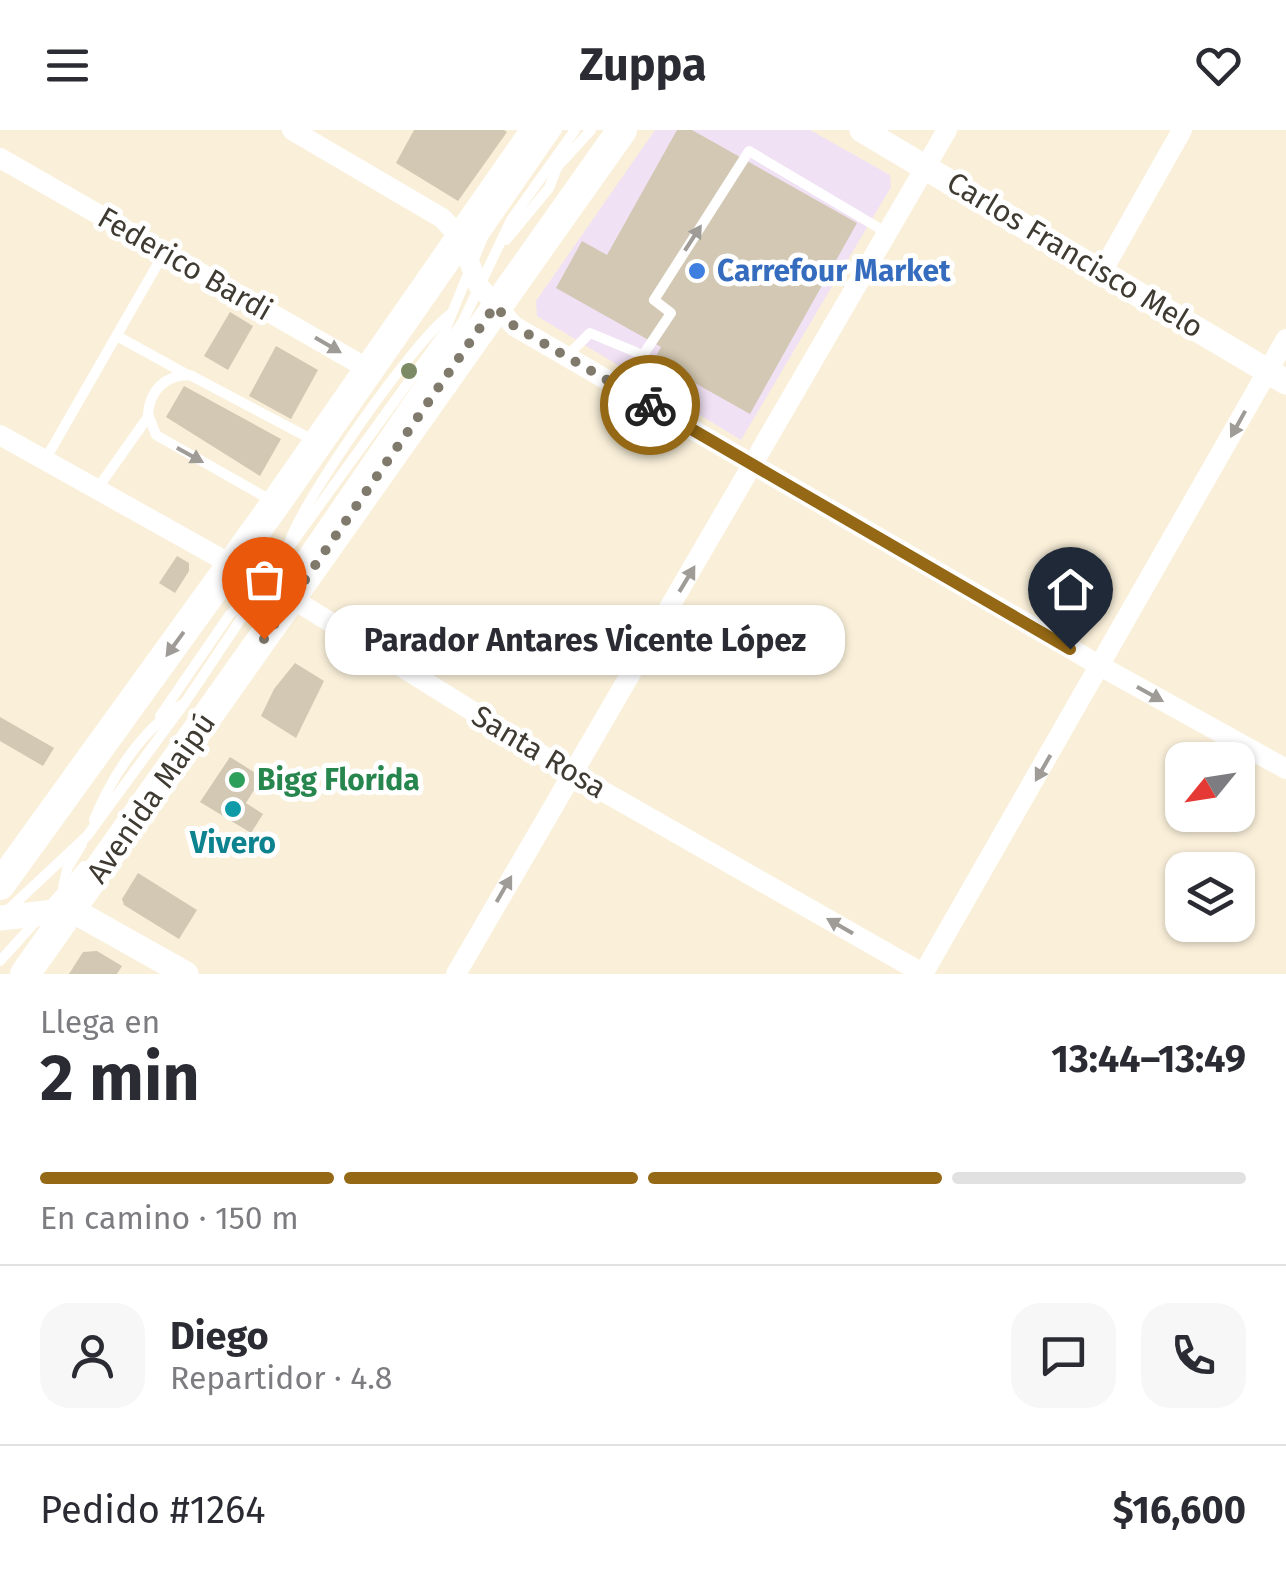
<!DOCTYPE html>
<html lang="es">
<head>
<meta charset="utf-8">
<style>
  :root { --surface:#fff; --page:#f7f7f7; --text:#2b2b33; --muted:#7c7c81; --line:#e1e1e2; --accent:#946814 }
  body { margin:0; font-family:"Fira Sans",sans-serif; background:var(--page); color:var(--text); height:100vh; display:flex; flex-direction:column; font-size:38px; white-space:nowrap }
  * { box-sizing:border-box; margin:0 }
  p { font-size:32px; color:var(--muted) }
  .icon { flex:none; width:55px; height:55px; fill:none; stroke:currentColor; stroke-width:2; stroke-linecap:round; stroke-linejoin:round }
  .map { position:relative; height:844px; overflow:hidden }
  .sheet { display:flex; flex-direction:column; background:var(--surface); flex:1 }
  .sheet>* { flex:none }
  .needle { width:65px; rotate:240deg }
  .buttons { position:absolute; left:1165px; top:612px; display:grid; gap:20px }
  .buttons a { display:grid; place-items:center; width:90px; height:90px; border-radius:20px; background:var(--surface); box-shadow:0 2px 8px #0004; font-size:50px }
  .pin { position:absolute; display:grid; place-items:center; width:85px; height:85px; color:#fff; margin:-102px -42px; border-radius:50% 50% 50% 0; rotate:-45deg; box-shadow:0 0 10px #0007 }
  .pin .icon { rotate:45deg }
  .courier { position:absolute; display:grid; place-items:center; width:100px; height:100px; margin:-50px; border:8px solid #946814; border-radius:50%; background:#fff; color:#222; box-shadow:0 2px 12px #0007 }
  .bubble { position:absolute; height:70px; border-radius:30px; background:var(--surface); box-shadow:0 2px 8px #0004; font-size:32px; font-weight:700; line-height:70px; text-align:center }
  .overview em { font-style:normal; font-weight:700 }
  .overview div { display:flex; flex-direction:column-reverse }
  .overview { display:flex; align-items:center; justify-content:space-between; height:170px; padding:0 40px }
  h1 { font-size:65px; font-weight:700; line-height:75px }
  .bar { display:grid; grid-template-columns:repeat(4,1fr); gap:15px 10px; align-content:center; height:120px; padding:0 40px }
  .bar i { height:12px; border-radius:8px; background:var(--line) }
  .bar .selected { background:var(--accent) }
  .bar p { grid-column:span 4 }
  .line { display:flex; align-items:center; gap:25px; padding:0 40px; border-top:2px solid var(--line) }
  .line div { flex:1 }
  .round { display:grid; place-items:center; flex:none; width:105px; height:105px; border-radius:30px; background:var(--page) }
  header { display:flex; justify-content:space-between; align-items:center; height:130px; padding:0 40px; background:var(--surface); font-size:45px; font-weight:700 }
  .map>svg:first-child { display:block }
  .commercial { fill:#f0e1f4 }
  .building { fill:#d2c8b3 }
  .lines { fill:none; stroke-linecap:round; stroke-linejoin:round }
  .service { stroke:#fff; stroke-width:10 }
  .minor { stroke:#fff; stroke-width:20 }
  .tertiary { stroke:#fff; stroke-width:25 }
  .secondary { stroke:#fff; stroke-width:30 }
  .tree { fill:#7c8b63 }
  .oneway { fill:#9f9c98 }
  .done { stroke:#807a6d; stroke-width:10; stroke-dasharray:0 18 }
  .route { stroke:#946814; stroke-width:12 }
  .shop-dot { fill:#3f7fe0; stroke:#fff; stroke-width:4 }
  .leisure-dot { fill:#2e9e5b; stroke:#fff; stroke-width:4 }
  .culture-dot { fill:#0f9aa8; stroke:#fff; stroke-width:4 }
  .labels { text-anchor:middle; stroke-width:10; stroke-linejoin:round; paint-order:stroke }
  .street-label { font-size:30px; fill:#3f3a32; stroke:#fff }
  .shop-label { font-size:30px; font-weight:bold; fill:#366cbe; stroke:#fff; text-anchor:start }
  .leisure-label { font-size:30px; font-weight:bold; fill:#27864d; stroke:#fff; text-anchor:start }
  .culture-label { font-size:30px; font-weight:bold; fill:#0d838f; stroke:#fff }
</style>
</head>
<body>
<header><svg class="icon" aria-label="menu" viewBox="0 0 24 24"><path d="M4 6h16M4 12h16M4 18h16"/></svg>Zuppa<svg class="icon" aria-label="heart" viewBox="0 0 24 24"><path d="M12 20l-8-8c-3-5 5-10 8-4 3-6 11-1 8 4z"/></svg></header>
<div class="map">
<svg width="1286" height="844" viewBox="0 0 1286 844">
  <rect width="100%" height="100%" fill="#faf0da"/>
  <path class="commercial" d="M655 0H810L890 45 891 57 741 310 537 186 536 171Z"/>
  <g class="building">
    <path d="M414 0H504L507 2 458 71 396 33Z"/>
    <path d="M677 0H692L857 93 750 284 654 230 661 217 556 158 582 111 607 125Z"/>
    <path d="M230 182 253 196 228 240 204 226Z"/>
    <path d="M276 216 318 240 291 289 249 266Z"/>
    <path d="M184 256 281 309 260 346 166 287Z"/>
    <path d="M177 426 189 433V441L175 463 159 453Z"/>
    <path d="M295 533 324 551 296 608 261 586 274 559Z"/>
    <path d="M0 587 54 618 43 636 0 611Z"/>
    <path d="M230 627 262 647 246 673 263 684 251 703 200 672Z"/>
    <path d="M138 743 197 780 179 809 124 775 122 769Z"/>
    <path d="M97 821 122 836 117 844H69L83 822Z"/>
  </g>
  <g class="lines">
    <g class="service">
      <path d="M558 36 591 0"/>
      <path d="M506 110 549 58 562 25"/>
      <path d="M117 206 186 244"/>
      <path d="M567 226 590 203 643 225 671 183 654 170 749 21 889 104"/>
      <path d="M45 330 164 123"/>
      <path d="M97 359 148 287"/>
      <path d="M274 372 156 305 148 284C150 260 165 245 190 245L313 310"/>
      <path d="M289 413C302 371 416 207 451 184"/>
      <path d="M284 452 463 191 511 90 575 0"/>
      <path d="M160 586 230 484 249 470"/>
      <path d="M94 690C112 646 141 601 181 575"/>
      <path d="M63 758 67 739 82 714"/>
      <path d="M50 776 84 736"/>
      <path d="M8 780 87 706 186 571 287 420 444 203 483 107 557 0"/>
      <path d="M0 831 38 789"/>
    </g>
    <g class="minor">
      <path d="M292 0 442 88 460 107 478 155 514 196 1102 537 1286 639"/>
      <path d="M0 28 370 240"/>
      <path d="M1103 140 1182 0"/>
      <path d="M0 305 293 469 571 643 924 844"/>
      <path d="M456 844 947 0"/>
      <path d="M923 844 1286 209"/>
    </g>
    <g class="tertiary">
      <path d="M862 0 1286 252"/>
      <path d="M0 788 72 780 186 844"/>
    </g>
    <g class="secondary">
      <path d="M0 755 276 373 536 0"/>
      <path d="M25 844 622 0"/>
    </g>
  </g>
  <circle class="tree" cx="409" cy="241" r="8"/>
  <defs><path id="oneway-solid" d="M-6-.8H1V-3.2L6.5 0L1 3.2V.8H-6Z" transform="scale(2.5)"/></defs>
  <g class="oneway">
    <use href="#oneway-solid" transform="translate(693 108) rotate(-57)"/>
    <use href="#oneway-solid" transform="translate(328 215) rotate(30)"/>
    <use href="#oneway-solid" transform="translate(1238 294) rotate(119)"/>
    <use href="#oneway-solid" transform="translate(190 325) rotate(29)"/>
    <use href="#oneway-solid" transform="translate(687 449) rotate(-59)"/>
    <use href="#oneway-solid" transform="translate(175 514) rotate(126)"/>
    <use href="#oneway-solid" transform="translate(1150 564) rotate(29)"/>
    <use href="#oneway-solid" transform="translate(1043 638) rotate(120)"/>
    <use href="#oneway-solid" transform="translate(504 759) rotate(-60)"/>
    <use href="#oneway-solid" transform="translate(840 796) rotate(-150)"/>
  </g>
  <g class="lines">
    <path class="done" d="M264 509 495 176 514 196 650 275"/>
    <path class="route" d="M650 275 1070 519"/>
  </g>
  <circle class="shop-dot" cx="697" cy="141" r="10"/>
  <circle class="leisure-dot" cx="237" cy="650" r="10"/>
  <circle class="culture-dot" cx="233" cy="679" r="10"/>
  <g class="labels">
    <g class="street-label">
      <text transform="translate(1075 125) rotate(31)" y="10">Carlos Francisco Melo</text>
      <text transform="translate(185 134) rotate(30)" y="10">Federico Bardi</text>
      <text transform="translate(539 622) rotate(31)" y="10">Santa Rosa</text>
      <text transform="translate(151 668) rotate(-55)" y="10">Avenida Maipú</text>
    </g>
    <g class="shop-label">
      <text x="717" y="151">Carrefour Market</text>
    </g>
    <g class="leisure-label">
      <text x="257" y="660">Bigg Florida</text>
    </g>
    <g class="culture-label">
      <text x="233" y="723">Vivero</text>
    </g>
  </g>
</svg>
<div class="buttons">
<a><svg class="needle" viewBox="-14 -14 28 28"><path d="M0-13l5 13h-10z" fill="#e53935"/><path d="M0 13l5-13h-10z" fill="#7c7c81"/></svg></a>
<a><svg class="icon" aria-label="layers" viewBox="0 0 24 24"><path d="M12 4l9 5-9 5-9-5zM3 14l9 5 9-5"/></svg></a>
</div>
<div class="pin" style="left:264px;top:509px;background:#ea580c"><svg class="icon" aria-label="bag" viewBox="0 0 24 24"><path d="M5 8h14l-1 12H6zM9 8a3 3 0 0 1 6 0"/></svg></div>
<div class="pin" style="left:1070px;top:519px;background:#1f2937"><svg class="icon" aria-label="home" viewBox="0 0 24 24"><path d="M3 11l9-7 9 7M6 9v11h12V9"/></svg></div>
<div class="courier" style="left:650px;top:275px"><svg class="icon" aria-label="bike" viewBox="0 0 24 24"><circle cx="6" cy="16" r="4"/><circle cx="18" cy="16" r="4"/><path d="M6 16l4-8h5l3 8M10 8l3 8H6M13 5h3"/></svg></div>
<div class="bubble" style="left:325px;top:475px;width:520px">Parador Antares Vicente López</div>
</div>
<section class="sheet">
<div class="overview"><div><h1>2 min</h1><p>Llega en</p></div><em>13:44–13:49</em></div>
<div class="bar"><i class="selected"></i><i class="selected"></i><i class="selected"></i><i></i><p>En camino · 150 m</p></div>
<div class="line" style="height:180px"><a class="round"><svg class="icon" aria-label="person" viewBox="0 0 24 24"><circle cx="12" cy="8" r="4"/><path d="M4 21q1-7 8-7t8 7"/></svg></a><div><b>Diego</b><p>Repartidor · 4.8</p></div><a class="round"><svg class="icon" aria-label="chat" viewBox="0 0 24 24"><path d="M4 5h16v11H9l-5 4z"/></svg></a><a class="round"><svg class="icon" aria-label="phone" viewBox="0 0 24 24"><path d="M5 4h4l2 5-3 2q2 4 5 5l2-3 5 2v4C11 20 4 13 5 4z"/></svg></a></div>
<div class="line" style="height:130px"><div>Pedido #1264</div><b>$16,600</b></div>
</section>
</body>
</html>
